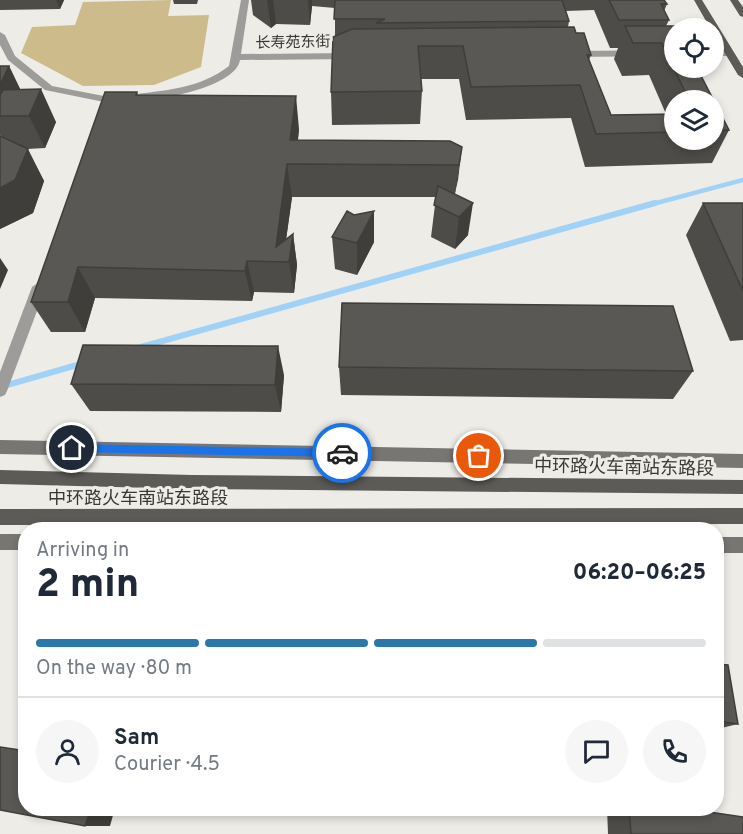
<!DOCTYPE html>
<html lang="en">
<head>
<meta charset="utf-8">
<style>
  :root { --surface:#fff; --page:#f6f6f7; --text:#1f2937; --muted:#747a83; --line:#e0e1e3; --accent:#2a78aa }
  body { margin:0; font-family:Overpass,"Noto Sans SC",sans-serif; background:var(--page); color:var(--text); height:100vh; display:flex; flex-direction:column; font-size:22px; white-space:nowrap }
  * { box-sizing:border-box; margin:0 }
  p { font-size:20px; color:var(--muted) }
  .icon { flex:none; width:33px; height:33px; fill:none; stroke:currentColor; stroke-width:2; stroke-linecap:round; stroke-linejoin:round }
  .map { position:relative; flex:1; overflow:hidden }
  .side { position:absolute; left:18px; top:522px; width:706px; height:294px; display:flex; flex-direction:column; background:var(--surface); border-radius:24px; box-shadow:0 3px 9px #0003 }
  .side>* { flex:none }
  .buttons { position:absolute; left:664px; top:18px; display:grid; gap:12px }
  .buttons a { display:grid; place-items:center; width:60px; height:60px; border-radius:50%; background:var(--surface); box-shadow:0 3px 9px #0003; font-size:30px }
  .pin { position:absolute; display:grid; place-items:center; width:51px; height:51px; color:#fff; margin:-26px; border:3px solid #fff; border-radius:50%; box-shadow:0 2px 6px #0007 }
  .courier { position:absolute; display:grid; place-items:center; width:60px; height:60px; margin:-30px; border:4px solid #1a73e8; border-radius:50%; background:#fff; color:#222; box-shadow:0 2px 8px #0007 }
  .overview em { font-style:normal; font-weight:800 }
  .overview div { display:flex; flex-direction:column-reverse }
  .overview { display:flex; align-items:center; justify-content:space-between; height:102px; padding:0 18px }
  h1 { font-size:39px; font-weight:800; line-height:45px }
  .bar { display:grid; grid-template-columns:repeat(4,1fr); gap:9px 6px; align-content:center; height:72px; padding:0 18px }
  .bar i { height:8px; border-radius:4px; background:var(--line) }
  .bar .on { background:var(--accent) }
  .bar p { grid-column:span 4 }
  .line { display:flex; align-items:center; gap:15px; padding:0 18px; border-top:2px solid var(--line) }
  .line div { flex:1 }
  .round { display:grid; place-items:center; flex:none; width:63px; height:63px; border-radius:32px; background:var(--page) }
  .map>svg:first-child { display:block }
  .green { fill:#cdbb8c }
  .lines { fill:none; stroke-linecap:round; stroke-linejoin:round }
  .stream-far1 { stroke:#a0d2f8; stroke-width:4.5 }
  .stream { stroke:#a0d2f8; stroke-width:6 }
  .minor { fill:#9d9c9a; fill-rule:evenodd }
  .secondary { fill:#777673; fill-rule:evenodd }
  .primary { fill:#5c5b57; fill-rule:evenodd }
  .wall { fill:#4d4c48; fill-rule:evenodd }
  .shaded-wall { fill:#3f3e3b }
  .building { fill:#5a5854; stroke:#3f3e3b; stroke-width:1.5 }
  .route { fill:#1a73e8 }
  .done { stroke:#787774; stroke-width:6; stroke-dasharray:0 10.8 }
  .labels { text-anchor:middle; stroke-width:6; stroke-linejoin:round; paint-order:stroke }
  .far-street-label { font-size:15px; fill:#393836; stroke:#eeece7 }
  .street-label { font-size:18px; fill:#393836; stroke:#eeece7 }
</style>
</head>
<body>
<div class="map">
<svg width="743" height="834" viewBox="0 0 743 834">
  <rect width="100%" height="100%" fill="#eeece7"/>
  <path class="green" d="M171 0 168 16 209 15 201 67 154 85 83 86 21 53 32 27 75 25 83 2Z"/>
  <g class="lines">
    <path class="stream-far1" d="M649 205 743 180"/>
    <g class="stream">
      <path d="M141 347 655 203"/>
      <path d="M0 387 84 363"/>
    </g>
    <g class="minor">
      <path d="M241 0H249L241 54 353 53 358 56 353 59 240 60C236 88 149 104 125 100V96L129 95C166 90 199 89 229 66Z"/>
      <path d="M0 32 5 35 15 56 52 86 109 97 114 100 109 103 45 90 8 60 0 45Z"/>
      <path d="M675 50V56L572 57 567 54 572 51Z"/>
      <path d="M714 50H729L734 53 729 56H714Z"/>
      <path d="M39 282 46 287 7 391 5 395 0 397V372L32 287Z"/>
    </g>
    <g class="secondary">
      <path d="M0 440 743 454V468L0 454Z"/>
      <rect x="0" y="534" width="26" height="16"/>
      <rect x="717" y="537" width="26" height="16"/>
    </g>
    <g class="primary">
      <path d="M694 0H702L743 67V78L738 75 714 35V28H710Z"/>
      <path d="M730 0H738L743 7V17L740 16Z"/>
      <path d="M0 470 192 475 743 480V494L192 489 0 484Z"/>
      <path d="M743 508V524L0 525V509Z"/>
    </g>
  </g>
  <g class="wall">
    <path d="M0 0H64L60 9 0 10Z"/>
    <path d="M173 0H198L197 4H174Z"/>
    <path d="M251 0H664L667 4 664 11 669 20 666 26H676L677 28H675V68H697L729 130 712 163 585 167 571 118 466 120 459 79H421L422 91 420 124 332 125 331 92 333 37 335 36V8L312 6 310 25 276 24 271 28 253 15ZM594 10 610 48H618L614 59 622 76 649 75 666 114 611 115 589 60 591 55 584 33H576L574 27H568L569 21 566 11ZM675 100H714V140H675Z"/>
    <path d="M0 66H9L20 89 56 122 45 148 27 149 44 181 33 213 0 229V136H1L0 135Z"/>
    <path d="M137 92 138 95 299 129 298 140 462 147 455 194 468 235 455 249 431 237 436 197H292L286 239 293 234 297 265 294 293 254 292 252 301 95 298 85 332H51L31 302Z"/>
    <path d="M703 203H743V340L730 341 686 235Z"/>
    <path d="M332 237 374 242 357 275 335 269Z"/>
    <path d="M339 367 693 371 673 399 341 395Z"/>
    <path d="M284 375 281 412 90 411 71 384Z"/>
    <path d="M717 664 738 724 717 729Z"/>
    <path d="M607 808H682L743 834H608Z"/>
  </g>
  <g class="shaded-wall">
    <path d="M56 0H64L60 9Z"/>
    <path d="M267 0H273L276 24 271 28Z"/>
    <path d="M308 0H312V6L310 25Z"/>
    <path d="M9 66 23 95 12 116 0 92V67Z"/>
    <path d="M41 89 56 122 45 148 29 116Z"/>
    <path d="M296 96 299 129 295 164 290 140Z"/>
    <path d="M462 147 458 180 454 197 459 165Z"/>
    <path d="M28 149 44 181 33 213 0 229V188Z"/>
    <path d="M287 164 292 197 283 262 276 247Z"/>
    <path d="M473 203 468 235 455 249 459 217Z"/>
    <path d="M374 211V242L357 275V243Z"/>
    <path d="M293 234 297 265 294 293 289 262Z"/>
    <path d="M0 258 8 270 0 289Z"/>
    <path d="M247 261 254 292 252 301 245 271Z"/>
    <path d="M78 267 95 298 85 332 68 302Z"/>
    <path d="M278 346 284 375 281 412 275 385Z"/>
    <path d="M91 808H115L110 826H85Z"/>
  </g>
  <g class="building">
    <path d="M335 0H562L569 21 376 23 385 19H334Z"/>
    <path d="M609 0H664L667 4H661L669 20H619Z"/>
    <path d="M625 26H676L677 28H675V68H697L729 130 714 131V100H689L662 43H633Z"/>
    <path d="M574 27 576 33H584L591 55H587L611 115 675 114V132L596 134 580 85 471 87 463 46H418L422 91 331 92 333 37 352 29Z"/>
    <path d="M0 66H9L0 85Z"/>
    <path d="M41 89 29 116H0V95L3 90Z"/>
    <path d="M105 92H137L136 95 296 96 290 140 450 141 462 147 459 165 287 164 276 247 293 234 289 262 247 261 245 271 78 267 68 302H31Z"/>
    <path d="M0 136 28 149 15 180 0 188Z"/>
    <path d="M438 186 473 203 459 217 434 205Z"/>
    <path d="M703 203H743V291Z"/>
    <path d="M347 211 354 215 374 211 357 243 332 237Z"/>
    <path d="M342 303 673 306 693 371 339 367Z"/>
    <path d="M83 345 278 346 275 385 71 384Z"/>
    <path d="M717 664 728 665 738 724 717 721Z"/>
    <path d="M0 747 26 751V808H91L85 826 0 810Z"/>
    <path d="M629 808H682L743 817V834H631Z"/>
  </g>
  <path class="route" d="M72 444 342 449 347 453 342 457 72 452 67 448Z"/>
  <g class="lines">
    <path class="done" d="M342 453 479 456"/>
  </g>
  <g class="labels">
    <g class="far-street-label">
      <text transform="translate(293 42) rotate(-1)" y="5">长寿苑东街</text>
    </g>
    <g class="street-label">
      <text transform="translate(624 467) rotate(1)" y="6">中环路火车南站东路段</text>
      <text x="138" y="504">中环路火车南站东路段</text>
    </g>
  </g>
</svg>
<div class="buttons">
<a><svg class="icon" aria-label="locate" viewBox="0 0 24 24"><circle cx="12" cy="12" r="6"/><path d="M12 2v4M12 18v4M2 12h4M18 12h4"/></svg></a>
<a><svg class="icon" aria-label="layers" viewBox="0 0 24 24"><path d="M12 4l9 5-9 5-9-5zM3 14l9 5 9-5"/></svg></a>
</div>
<div class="pin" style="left:479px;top:456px;background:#ea580c"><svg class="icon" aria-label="bag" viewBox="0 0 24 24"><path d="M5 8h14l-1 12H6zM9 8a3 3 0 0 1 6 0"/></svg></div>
<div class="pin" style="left:72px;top:448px;background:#1f2937"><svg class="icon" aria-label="home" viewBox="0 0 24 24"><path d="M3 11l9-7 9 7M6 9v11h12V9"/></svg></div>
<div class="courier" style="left:342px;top:453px"><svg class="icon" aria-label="car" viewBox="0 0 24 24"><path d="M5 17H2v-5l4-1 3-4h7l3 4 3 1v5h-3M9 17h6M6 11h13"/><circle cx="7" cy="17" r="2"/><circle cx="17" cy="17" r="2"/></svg></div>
<section class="side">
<div class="overview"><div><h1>2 min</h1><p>Arriving in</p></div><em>06:20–06:25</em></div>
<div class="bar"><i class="on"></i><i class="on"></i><i class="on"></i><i></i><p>On the way · 80 m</p></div>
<div class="line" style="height:108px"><a class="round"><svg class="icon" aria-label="person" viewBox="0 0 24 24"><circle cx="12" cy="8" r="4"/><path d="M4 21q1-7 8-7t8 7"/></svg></a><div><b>Sam</b><p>Courier · 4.5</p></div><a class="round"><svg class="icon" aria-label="chat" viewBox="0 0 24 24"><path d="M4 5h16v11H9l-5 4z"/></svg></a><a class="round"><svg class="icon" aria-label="phone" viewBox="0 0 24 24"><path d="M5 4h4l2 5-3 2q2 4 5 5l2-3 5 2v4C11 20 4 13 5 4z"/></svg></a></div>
</section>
</div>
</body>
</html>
